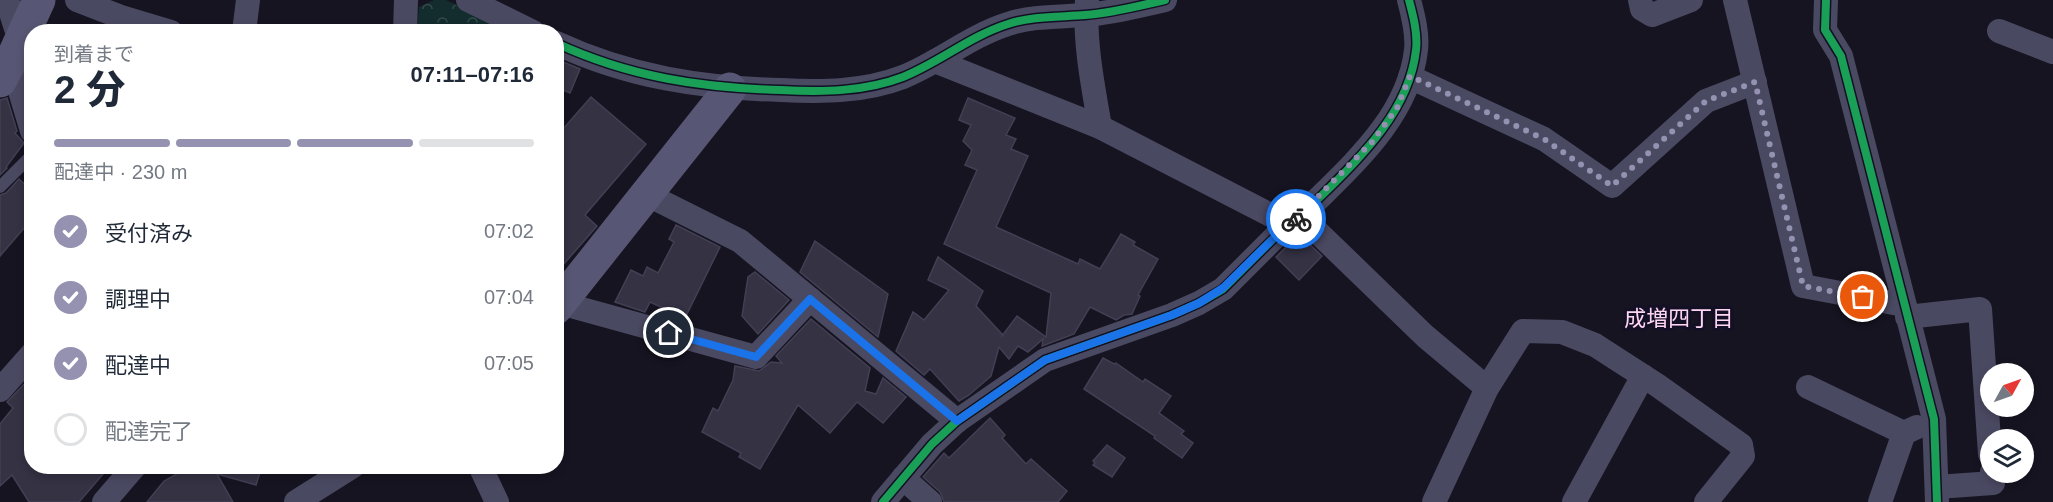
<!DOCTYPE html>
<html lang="ja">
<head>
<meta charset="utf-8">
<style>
  :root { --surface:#fff; --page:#f2f2f3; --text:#1f2937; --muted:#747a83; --line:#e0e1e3; --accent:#9591b1 }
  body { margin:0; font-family:Helvetica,"Noto Sans JP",sans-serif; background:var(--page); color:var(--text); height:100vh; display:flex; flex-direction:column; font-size:22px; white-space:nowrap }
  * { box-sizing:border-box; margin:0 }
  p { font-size:20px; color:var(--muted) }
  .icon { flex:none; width:33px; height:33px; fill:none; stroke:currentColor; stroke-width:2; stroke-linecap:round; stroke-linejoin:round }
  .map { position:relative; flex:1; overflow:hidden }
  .drawer { position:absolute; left:24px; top:24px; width:540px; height:450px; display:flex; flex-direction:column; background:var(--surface); border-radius:24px; box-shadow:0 3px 9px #0003 }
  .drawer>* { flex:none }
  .needle { width:39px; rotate:50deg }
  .controls { position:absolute; left:1980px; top:363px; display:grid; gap:12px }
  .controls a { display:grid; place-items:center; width:54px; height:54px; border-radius:50%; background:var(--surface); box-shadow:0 3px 9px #0003; font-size:30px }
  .pin { position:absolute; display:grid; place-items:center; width:51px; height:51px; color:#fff; margin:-26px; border:3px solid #fff; border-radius:50%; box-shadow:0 2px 6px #0007 }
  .courier { position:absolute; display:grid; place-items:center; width:60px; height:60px; margin:-30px; border:4px solid #1a73e8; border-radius:50%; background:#fff; color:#222; box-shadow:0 2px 8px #0007 }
  .overview em { font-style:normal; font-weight:800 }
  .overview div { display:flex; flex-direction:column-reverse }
  .overview { display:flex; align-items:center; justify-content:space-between; height:102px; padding:0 30px }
  h1 { font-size:39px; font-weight:800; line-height:45px }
  .bar { display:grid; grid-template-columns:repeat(4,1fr); gap:9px 6px; align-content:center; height:72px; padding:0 30px }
  .bar i { height:8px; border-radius:4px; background:var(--line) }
  .bar .on { background:var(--accent) }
  .bar p { grid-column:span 4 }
  ol { padding:0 30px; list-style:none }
  li { display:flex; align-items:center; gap:18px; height:66px }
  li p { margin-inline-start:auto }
  li .icon { padding:6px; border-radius:50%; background:var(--accent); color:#fff; stroke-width:4 }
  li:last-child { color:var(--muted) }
  li i { width:33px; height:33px; border:3px solid var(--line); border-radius:50% }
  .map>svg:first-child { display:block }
  .forest { fill:url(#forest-crowns) }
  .building { fill:#343243; stroke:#433f54; stroke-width:1.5 }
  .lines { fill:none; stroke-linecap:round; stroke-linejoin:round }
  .lane { stroke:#4a4962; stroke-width:12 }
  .street { stroke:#4a4962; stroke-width:24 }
  .secondary { stroke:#575674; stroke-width:33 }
  .cycleway-casing { stroke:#130f26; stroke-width:11 }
  .cycleway { stroke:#1a9f57; stroke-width:8 }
  .done { stroke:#9591b1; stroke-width:6; stroke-dasharray:0 10.8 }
  .route { stroke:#1a73e8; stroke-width:8 }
  .labels { text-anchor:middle; stroke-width:6; stroke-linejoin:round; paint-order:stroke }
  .neighbourhood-label { font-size:22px; fill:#ffd6f0; stroke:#130f26 }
</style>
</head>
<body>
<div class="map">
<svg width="2053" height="502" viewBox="0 0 2053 502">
  <defs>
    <pattern id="forest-crowns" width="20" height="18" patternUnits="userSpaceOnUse" patternTransform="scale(1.5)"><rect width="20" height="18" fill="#132c2d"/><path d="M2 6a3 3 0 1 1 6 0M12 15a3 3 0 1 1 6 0" fill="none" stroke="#354a4c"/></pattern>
  </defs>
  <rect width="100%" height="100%" fill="#161421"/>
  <path class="forest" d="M434 0H446L511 31 417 32 419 7Z"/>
  <g class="building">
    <path d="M556 59 580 69 570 93 556 87Z"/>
    <path d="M591 97 646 144 585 215 597 226 556 273V137Z"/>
    <path d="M7 98 17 131 15 133 24 143 6 167 7 168 0 175V100Z"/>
    <path d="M968 98 1015 118 1006 135 1016 139 1011 149 1028 156 996 227 1078 264 1080 259 1100 269 1121 234 1135 242 1133 245 1158 259 1138 295 1140 296 1132 314 1124 315 1116 320 1090 307 1074 334 1042 346 1043 339 1028 352 1018 346 1009 359 999 347 991 376 969 395 959 401 930 369 924 375 896 351 913 312 924 320 949 290 928 280 938 257 983 291 976 306 1002 334V336L1017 316 1046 337 1051 293 944 244 977 170 965 165 972 150 963 141 971 125 959 120Z"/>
    <path d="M19 179 32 191V219L0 256V195L6 193Z"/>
    <path d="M676 225 720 247 685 318 650 302 645 312 615 302 631 270 643 276 647 267 658 273 674 242 669 239Z"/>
    <path d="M1299 234 1322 256 1299 280 1276 257Z"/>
    <path d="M815 241 888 294 878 337 800 272Z"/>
    <path d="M755 272 789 300 758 334 742 316 748 277Z"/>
    <path d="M811 319 870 368 865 391 876 394 883 378 906 397 883 423 857 402 830 433 798 405 760 469 739 457 741 453 702 432 713 408 718 411 733 380 735 366 759 371 771 362 782 363 776 356Z"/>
    <path d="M1103 358 1114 364 1116 363 1143 382 1145 379 1171 396 1159 413 1184 431 1181 434 1193 443 1182 458 1154 438 1155 436 1084 389Z"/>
    <path d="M29 379 32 381V466H110L79 502H29L12 475 0 486V424L13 408 7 402Z"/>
    <path d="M990 418 1005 435 1002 438 1026 464 1031 459 1067 491 1058 502H944L940 492 923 477 944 453 949 458Z"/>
    <path d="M1107 445 1125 458 1112 477 1093 465 1095 463 1093 461Z"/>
    <path d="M191 466H262L256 485 217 474 233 502H147L164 481Z"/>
  </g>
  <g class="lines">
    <path class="lane" d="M0 187 32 155"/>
    <g class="street">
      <path d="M7 0 20 41"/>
      <path d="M77 0 121 17 171 32"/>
      <path d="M468 0 533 32"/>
      <path d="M1087 0C1084 42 1093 86 1100 127"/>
      <path d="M1640 0 1642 9 1652 15 1691 0"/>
      <path d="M1735 0 1803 286 1904 305"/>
      <path d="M1826 0 1825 30 1841 56 1934 419 1937 502"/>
      <path d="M1999 31 2053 52"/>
      <path d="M244 32 248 0"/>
      <path d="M405 32 406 0"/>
      <path d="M556 43C629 77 702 88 781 90 822 92 864 92 903 77 940 62 970 36 1008 24 1031 16 1060 17 1085 15 1112 13 1138 6 1165 0"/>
      <path d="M11 61 32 131"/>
      <path d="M935 61 1100 127 1288 224"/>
      <path d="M1410 77 1544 139 1612 186 1706 101 1755 82"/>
      <path d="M646 194 740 241 957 421"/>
      <path d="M1301 216 1425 336 1487 388"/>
      <path d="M560 303 756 357 810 299"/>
      <path d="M1907 317 1980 309 1990 454"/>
      <path d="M1808 387 1904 433"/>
      <path d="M0 390 32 354"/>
      <path d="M480 466 497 502"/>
      <path d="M903 478 930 502"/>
      <path d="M1937 487 1993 483 1992 472"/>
      <path d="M104 502 135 466"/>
      <path d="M296 502 353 466"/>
      <path d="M883 502 932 444 957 421 1022 376 1045 360 1172 315 1199 303 1223 289 1288 224 1301 216C1347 169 1408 120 1416 50 1418 34 1413 15 1409 0"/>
      <path d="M1434 502 1487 388 1523 331 1562 332 1595 345 1657 385 1741 445 1743 456 1706 502"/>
      <path d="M1574 502 1643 376"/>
      <path d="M1880 502 1904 433 1917 427"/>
    </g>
    <g class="secondary">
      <path d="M0 81 11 61 39 0"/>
      <path d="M556 308 730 89"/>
    </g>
    <g class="cycleway-casing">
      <g id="cycleway">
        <path d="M1826 0 1825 30 1841 56 1934 419 1937 502"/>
        <path d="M556 43C629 77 702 88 781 90 822 92 864 92 903 77 940 62 970 36 1008 24 1031 16 1060 17 1085 15 1112 13 1138 6 1165 0"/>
        <path d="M883 502 932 444 957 421 1022 376 1045 360 1172 315 1199 303 1223 289 1288 224 1301 216C1347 169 1408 120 1416 50 1418 34 1413 15 1409 0"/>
      </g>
    </g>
    <use href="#cycleway" class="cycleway"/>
  </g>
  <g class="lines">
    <path class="done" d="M1296 219 1372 142 1397 108 1410 76 1544 139 1612 186 1706 101 1755 82 1803 286 1863 297"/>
    <path class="route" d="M669 333 756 357 810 299 957 421 1045 360 1172 315 1199 303 1223 288 1288 224 1296 219"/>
  </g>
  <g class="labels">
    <g class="neighbourhood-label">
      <text x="1679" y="326">成増四丁目</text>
    </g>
  </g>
</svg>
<div class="controls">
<a><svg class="needle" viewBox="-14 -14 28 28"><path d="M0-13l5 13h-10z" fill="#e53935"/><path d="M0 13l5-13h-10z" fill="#747a83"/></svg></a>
<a><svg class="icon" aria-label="layers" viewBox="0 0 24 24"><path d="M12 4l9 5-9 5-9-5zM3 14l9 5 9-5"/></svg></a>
</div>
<div class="pin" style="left:1863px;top:297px;background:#ea580c"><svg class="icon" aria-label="bag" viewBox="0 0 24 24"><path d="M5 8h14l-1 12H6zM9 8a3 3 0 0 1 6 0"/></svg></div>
<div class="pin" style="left:669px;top:333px;background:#1f2937"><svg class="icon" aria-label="home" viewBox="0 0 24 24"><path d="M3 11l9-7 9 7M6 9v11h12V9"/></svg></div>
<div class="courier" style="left:1296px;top:219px"><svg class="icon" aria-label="bike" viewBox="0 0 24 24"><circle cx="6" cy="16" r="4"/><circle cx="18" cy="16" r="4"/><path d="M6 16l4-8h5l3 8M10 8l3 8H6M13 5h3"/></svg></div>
<section class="drawer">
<div class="overview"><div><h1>2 分</h1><p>到着まで</p></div><em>07:11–07:16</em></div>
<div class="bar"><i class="on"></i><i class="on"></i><i class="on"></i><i></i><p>配達中 · 230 m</p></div>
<ol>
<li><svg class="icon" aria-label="check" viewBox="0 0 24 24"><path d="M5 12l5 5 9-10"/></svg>受付済み<p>07:02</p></li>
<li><svg class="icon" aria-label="check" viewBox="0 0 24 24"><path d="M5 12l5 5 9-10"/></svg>調理中<p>07:04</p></li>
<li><svg class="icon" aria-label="check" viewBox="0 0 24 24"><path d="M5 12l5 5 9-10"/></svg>配達中<p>07:05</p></li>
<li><i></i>配達完了</li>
</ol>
</section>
</div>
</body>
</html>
